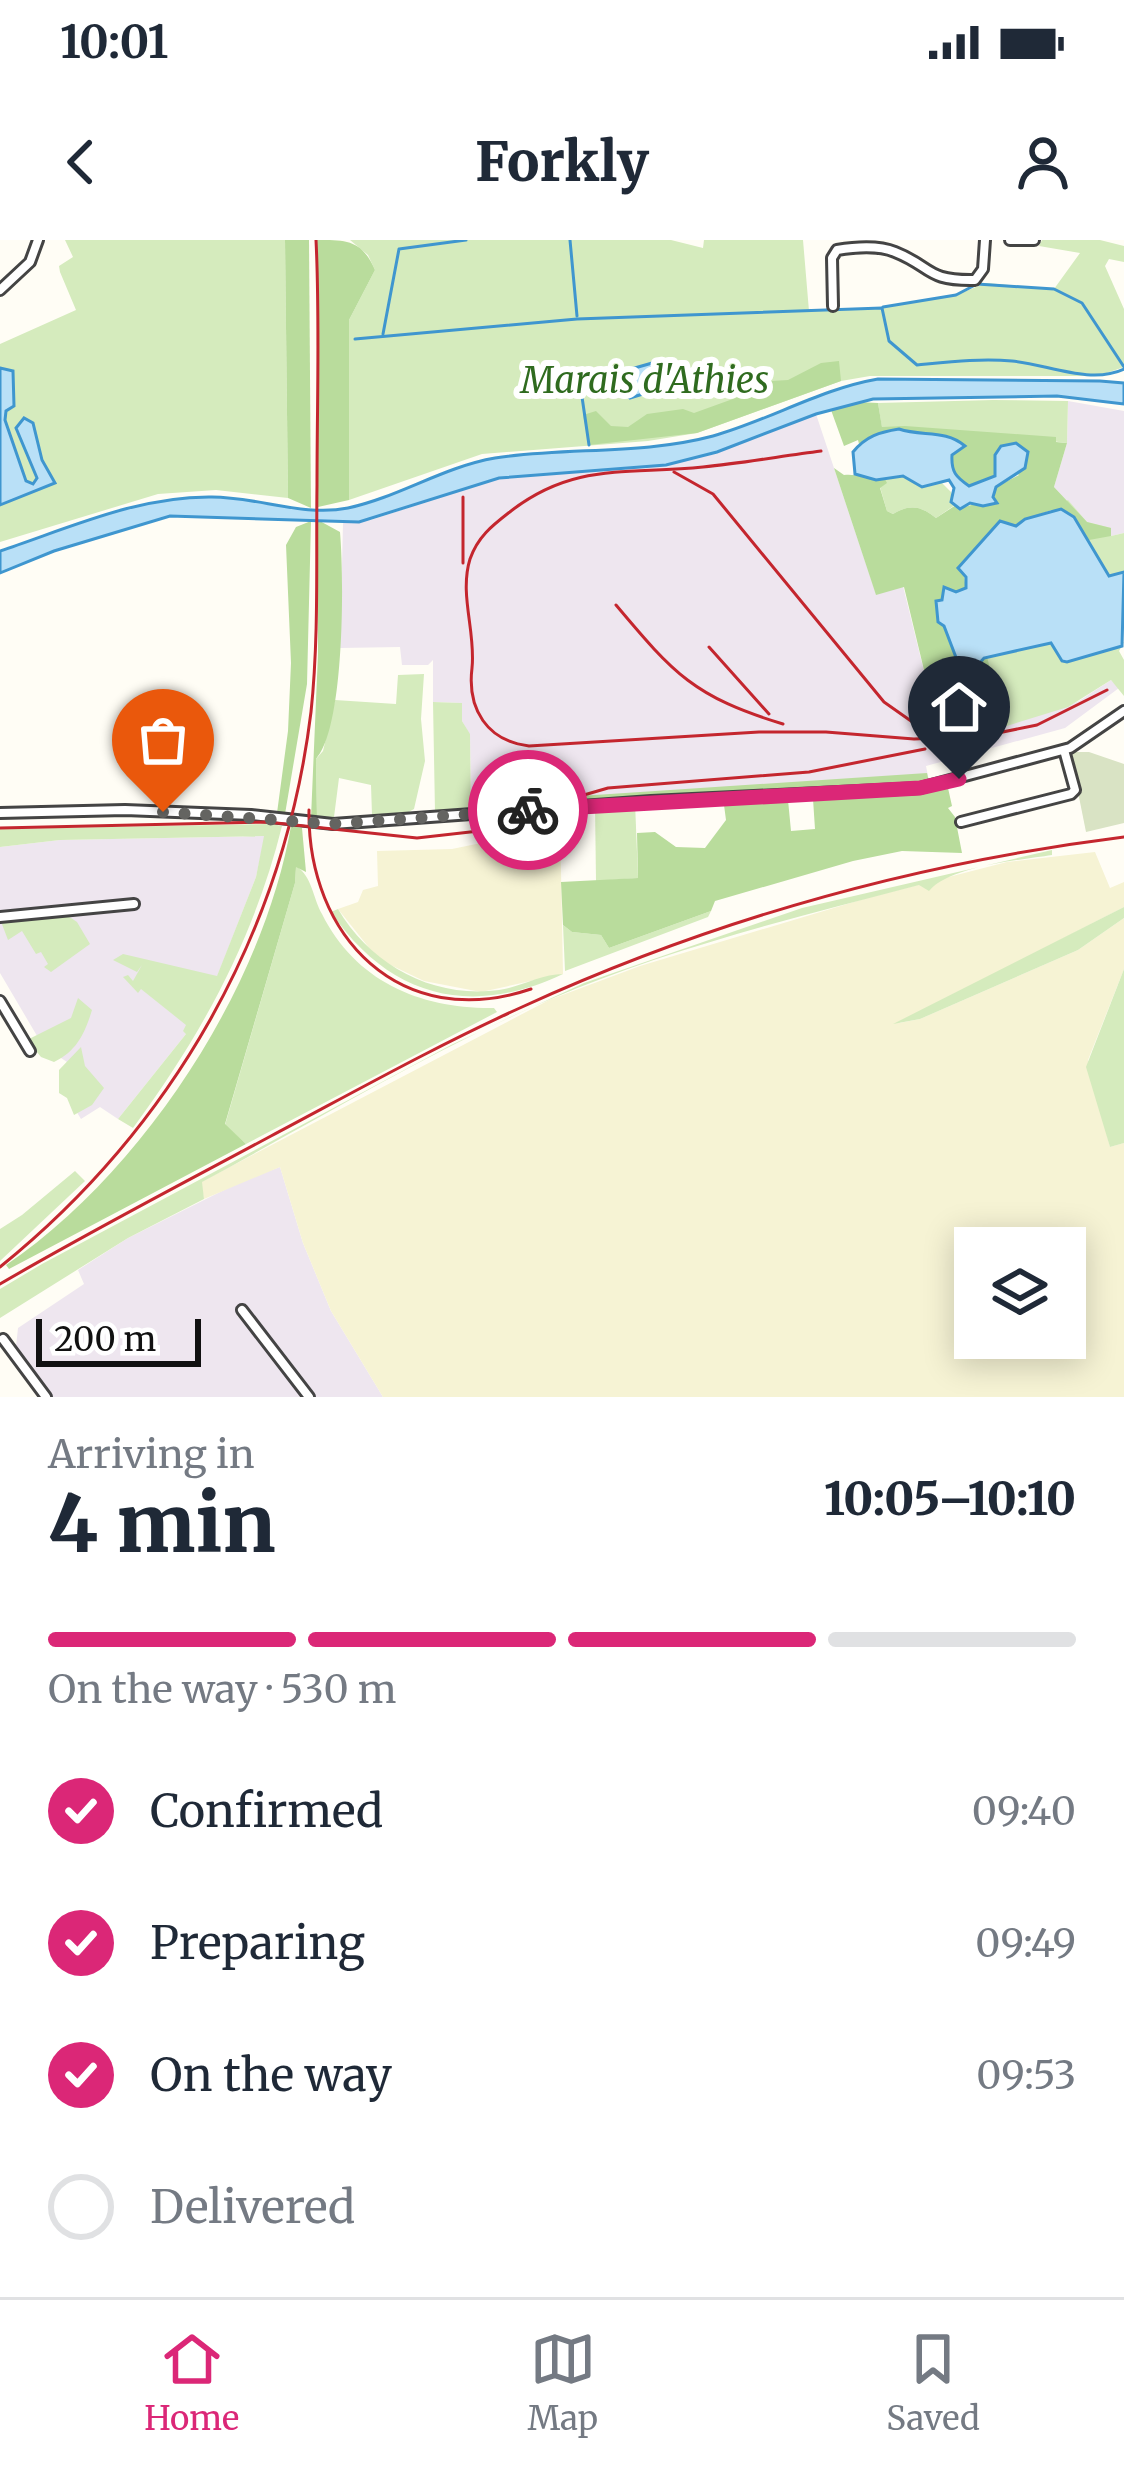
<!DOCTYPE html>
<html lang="en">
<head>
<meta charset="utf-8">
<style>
  :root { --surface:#fff; --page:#f2f2f3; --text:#1f2937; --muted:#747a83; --line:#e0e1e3; --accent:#db2777 }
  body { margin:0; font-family:Merriweather,serif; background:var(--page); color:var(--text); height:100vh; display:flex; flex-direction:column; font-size:45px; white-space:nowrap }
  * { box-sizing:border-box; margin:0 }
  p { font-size:39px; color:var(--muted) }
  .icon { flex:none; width:66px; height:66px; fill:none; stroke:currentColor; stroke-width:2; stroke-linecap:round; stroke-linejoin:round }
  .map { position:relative; height:1157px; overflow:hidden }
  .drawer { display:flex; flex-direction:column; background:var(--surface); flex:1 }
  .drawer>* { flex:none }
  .controls { position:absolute; left:954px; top:987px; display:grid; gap:24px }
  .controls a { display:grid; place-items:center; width:132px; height:132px; border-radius:0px; background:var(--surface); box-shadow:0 6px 30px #0003; font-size:60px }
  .scale { position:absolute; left:36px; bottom:30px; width:165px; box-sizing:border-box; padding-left:12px; border:6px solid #111; border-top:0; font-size:33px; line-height:42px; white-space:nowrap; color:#111; -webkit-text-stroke:9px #fff; paint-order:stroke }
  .pin { position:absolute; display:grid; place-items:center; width:102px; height:102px; color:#fff; margin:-123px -51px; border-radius:50% 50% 50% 0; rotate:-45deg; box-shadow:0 0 12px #0007 }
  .pin .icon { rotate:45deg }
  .courier { position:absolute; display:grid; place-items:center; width:120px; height:120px; margin:-60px; border:9px solid #db2777; border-radius:50%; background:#fff; color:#222; box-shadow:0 3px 15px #0007 }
  .head em { font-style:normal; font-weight:800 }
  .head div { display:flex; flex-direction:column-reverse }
  .head { display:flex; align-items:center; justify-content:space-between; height:204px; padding:0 48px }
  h1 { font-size:78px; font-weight:800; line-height:90px }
  .bar { display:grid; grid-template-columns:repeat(4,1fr); gap:18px 12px; align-content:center; height:144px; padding:0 48px }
  .bar i { height:15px; border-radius:9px; background:var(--line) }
  .bar .active { background:var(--accent) }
  .bar p { grid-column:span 4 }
  ol { padding:0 48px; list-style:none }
  li { display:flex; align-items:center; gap:36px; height:132px }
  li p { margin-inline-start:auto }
  li .icon { padding:12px; border-radius:50%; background:var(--accent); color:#fff; stroke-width:4 }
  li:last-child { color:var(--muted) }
  li i { width:66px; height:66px; border:6px solid var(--line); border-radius:50% }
  .status { display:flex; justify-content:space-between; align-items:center; height:84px; padding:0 60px; background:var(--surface); direction:ltr }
  .status svg { height:33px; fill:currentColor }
  header { display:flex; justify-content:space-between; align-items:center; height:156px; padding:0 48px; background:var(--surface); font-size:54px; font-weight:800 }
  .dock { display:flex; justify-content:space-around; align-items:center; height:168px; border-top:3px solid var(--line); background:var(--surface); font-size:33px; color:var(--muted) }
  .dock a { display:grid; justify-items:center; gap:6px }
  .dock .active { color:var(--accent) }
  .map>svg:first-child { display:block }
  .industrial { fill:#eee6ef }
  .farmland { fill:#f6f3d4; fill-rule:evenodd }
  .green { fill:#d5ebbd }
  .forest { fill:#b9dc9c }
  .cemetery { fill:#d9e3c4 }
  .water { fill:#b9e0f7; stroke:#3f96cf; stroke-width:3 }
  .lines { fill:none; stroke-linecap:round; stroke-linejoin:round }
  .stream { stroke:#3f96cf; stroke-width:3 }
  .minor-casing { stroke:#444; stroke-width:14 }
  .minor { stroke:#fff; stroke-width:8 }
  .rail { stroke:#c4262e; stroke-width:3 }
  .done { stroke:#646461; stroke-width:12; stroke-dasharray:0 21.6 }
  .route { stroke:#db2777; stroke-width:15 }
  .labels { text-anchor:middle; stroke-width:12; stroke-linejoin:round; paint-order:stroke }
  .park-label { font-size:36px; font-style:italic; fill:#2f6b1f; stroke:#fff }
</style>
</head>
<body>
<div class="status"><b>10:01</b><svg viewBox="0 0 49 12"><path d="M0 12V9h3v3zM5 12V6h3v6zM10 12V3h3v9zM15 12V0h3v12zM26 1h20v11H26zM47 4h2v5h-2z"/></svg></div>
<header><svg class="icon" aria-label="back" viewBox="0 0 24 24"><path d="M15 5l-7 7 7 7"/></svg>Forkly<svg class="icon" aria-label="person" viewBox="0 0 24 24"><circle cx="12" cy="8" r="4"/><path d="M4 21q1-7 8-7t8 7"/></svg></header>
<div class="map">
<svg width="1124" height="1157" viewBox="0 0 1124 1157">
  <rect width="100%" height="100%" fill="#fffdf5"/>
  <g class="industrial">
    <path d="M1068 161 1124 171V293L1111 296 1110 288 1087 282 1054 247 1067 203Z"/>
    <path d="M816 174 876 354 903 346 937 484 997 489 1079 461 1111 440 1119 448 1065 488 926 526 930 546 471 573 470 495 462 481V463L433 462V420L428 425H402L400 407 340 408 343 283 371 280 499 238 665 225 717 212Z"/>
    <path d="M265 596 256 637 217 737 186 794 118 879 100 867 81 879 70 861 67 822 43 806 0 733V607L60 600Z"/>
    <path d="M280 927 303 1003 331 1071 383 1157H46L15 1116 18 1088 84 1044 78 1030 128 998 244 940Z"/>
  </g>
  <g class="farmland">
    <path d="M555 568 560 579 563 734 481 752 424 741 378 719 338 669 358 662 363 650 378 646 377 611 452 609 510 597 533 590 545 583Z"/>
    <path d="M1095 612 1110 648 1124 642V667L899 783 920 779 1078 710 1124 678V729L1088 820 1110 907 1124 903V1157H383L331 1071 303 1003 280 927 204 959 201 942 549 760 640 726 867 658 1007 622ZM975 1008H1065V1098H975Z"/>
  </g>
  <g class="green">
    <path d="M65 0H285L288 258 216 250 158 254 0 302V104L76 70 60 32 59 26 73 17Z"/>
    <path d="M350 0H671L703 8 704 0H803L809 71 882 68 956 55 986 43 1054 49 1080 13 1039 6 1042 0H1100L1124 6V22L1109 19 1105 26 1124 69V127L1098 136H870L841 141 697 193 648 201 482 214 349 260V80L375 30 368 15Z"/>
    <path d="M993 160 1068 161 1067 203 977 192 882 188 878 163Z"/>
    <path d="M903 236 926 247 941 242 951 252 955 265 936 278C921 266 910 264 893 274L887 271 880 247 886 243 884 237Z"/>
    <path d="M1068 260 1087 282 1111 288V296L1124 293V332L1110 336 1095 316 966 421 976 426 984 419 1052 403 1059 418 1067 422 1124 402 1119 411 1124 420V456L1111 440 1068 467 997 489 1004 482 970 449 927 350Z"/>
    <path d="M424 434 421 479 425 521 414 569 403 575H372L371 545 339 538 334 577 317 578 316 519 323 511 335 460 396 464 398 435Z"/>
    <path d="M433 462 462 463V481L470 494 471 569 435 572Z"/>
    <path d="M635 562 638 638 596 641 595 565Z"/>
    <path d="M272 584 282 586C254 699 201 796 133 888L118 879 186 794 183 791 186 785 141 749 138 753 123 737 128 735 133 741 142 725 137 732 113 720 123 714 217 736 256 637 264 596 60 600 0 607V589Z"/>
    <path d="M1052 610V615C1020 620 950 626 929 651L919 645C796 677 668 709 551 759 431 810 317 880 202 942L204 959 128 998 0 1078V1049L42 1024 451 805 584 743 802 668Z"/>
    <path d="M296 626C312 636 313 658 322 674 356 742 421 769 494 768L497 772 246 904 225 885 295 643Z"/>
    <path d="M1124 667V678L1078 710 920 779 893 784Z"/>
    <path d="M338 669C371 725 433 759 499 750 520 747 542 734 563 734 470 778 389 757 331 672Z"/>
    <path d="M711 671 708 677 565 731 563 685 572 692 601 695 609 708Z"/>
    <path d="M65 674 77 682 90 704 51 732 44 727 48 724 41 712 36 714 22 691 8 700 0 679Z"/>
    <path d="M1124 729V903L1110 907 1086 827Z"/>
    <path d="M78 758 92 770C85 793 77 811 54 822L41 817 27 800 71 778Z"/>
    <path d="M81 807 85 826 104 848 92 865 74 875 67 858 59 853V830Z"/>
    <path d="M75 931 85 941 0 1021V989L22 975Z"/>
  </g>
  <g class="forest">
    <path d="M285 0H309L311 268 288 258Z"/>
    <path d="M317 0C347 0 362 0 375 30L349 80V260L318 267Z"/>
    <path d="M839 121 841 141 697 193 589 205 583 175 596 171 611 186 628 187 647 174 683 169 694 173 755 151 771 141 788 140 821 123Z"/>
    <path d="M858 162 878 163 882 187 905 186 1056 197V202L1067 203 1054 247 1087 282 1111 288V296L1089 300 1052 270 1025 279 1016 286 1000 281 961 323 966 348 943 360 938 382 944 386 957 420 987 417 1004 482 997 489 937 484 904 347 876 355 834 228 844 235C859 233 869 242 884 237L887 243 880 248 887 271 893 274C910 264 921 266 936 278L956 265 965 267 993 258 996 247 1019 235 995 215V236L969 246C948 237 951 213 941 194 906 195 891 183 859 204L858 200 844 206 831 170Z"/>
    <path d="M318 280 340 292C344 337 345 487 316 519L317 578H311L318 414Z"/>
    <path d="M311 281 307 444 285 574 277 573 288 491 291 423 286 305 296 287Z"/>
    <path d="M927 533 929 542 920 544 577 561 580 556Z"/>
    <path d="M948 548 952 566 948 568 955 577 962 613 902 611 853 621 715 661 711 671 609 708 601 695 572 692 563 685 561 642 638 638 637 593 655 592 676 607 705 608 726 580 724 565 737 560H788L791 591 815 589 813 559 911 555Z"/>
    <path d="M291 586 302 588 306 632 296 627 295 643 225 884 246 904 9 1029 6 1025C142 933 263 748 291 586Z"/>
  </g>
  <path class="cemetery" d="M1070 512H1089L1124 524V583L1086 592Z"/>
  <g class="water">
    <path d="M663 120 678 130 669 146 630 158 620 149 624 131Z"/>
    <path d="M0 128 13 131 14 166 6 171 5 180 26 241 33 244 37 238 16 188 24 178 33 183 42 220 55 243 0 265Z"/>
    <path d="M878 139 1100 141 1124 143V164L1057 156 873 159 816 174 717 212 666 225 499 238 359 282 170 276 54 311 0 333V311C69 288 138 256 212 257 258 257 303 277 348 268 399 257 443 227 495 218 568 207 642 215 713 196 770 180 820 149 878 139Z"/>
    <path d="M899 189C922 197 945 189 965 206L952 215C951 232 956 237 969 246L995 236V215L1001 206 1016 203 1028 212 1025 228 996 247 993 257 997 263 983 266 970 263 960 269 951 262 954 248 949 240 922 247 903 236 876 240 855 234 853 212C866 196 880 192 899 189Z"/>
    <path d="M1061 269 1074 277 1109 336 1124 332 1122 406 1067 422 1062 421 1051 403 984 418 977 426 957 420 944 386 938 382 936 361 942 360 944 347 956 352 966 348V337L958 328 1000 281 1016 286 1025 279Z"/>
  </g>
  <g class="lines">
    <g class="stream">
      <path d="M570 0 577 76"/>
      <path d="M883 67 956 55 977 44 1054 49 1082 63 1124 127"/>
      <path d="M383 94 399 9 466 0"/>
      <path d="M355 99 577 79 882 68 889 101 917 125C948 122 981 118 1012 121 1047 124 1090 145 1124 129"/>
      <path d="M589 205 581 150 597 147 609 150 618 146"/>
    </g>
    <g class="minor-casing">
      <g id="minor">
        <path d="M1010 0H1034"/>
        <path d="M0 50 30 22 38 0"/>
        <path d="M833 66 832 18 837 10C855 7 878 5 895 12 933 27 925 41 975 40L983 29 985 0"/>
        <path d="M0 573 125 570 251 575 333 584 651 561 920 548 1070 508 1124 471"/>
        <path d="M961 582 1071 554 1075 550 1064 510"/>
        <path d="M0 677 134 664"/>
        <path d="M0 761 30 811"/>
        <path d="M242 1070 309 1157"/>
        <path d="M3 1099 46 1157"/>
      </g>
    </g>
    <use href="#minor" class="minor"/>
    <g class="rail">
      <path d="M821 211C782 216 743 223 703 227 627 235 575 222 511 271 493 285 478 296 470 319 459 355 476 392 472 428 467 469 487 501 529 506L759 492H826L914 499 983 496 1037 485 1107 450"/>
      <path d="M674 232 713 254 884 462 911 481 939 492"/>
      <path d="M463 257V323"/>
      <path d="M616 365C674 434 694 457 783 484"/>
      <path d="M709 407 769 474"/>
      <path d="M309 570C307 697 401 793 531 749"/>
      <path d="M0 588 267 582 417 598 514 587 577 557 608 548 809 532 925 509"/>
      <path d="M0 1027C172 888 284 693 311 472 319 396 316 321 317 245 317 163 320 81 316 0"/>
      <path d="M0 1044C89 992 180 945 271 896 354 852 436 806 522 767 712 680 916 623 1124 597"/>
    </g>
  </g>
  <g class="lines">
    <path class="done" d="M163 572 333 584 528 570"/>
    <path class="route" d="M528 570 920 548 959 539"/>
  </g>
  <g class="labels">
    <g class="park-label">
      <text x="645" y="153">Marais d'Athies</text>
    </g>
  </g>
</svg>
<div class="controls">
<a><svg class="icon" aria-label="layers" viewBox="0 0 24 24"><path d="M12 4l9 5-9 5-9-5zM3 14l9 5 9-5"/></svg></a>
</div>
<div class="scale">200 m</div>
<div class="pin" style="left:163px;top:572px;background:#ea580c"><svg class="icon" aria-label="bag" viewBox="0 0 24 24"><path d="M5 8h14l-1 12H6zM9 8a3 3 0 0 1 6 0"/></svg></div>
<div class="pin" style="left:959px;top:539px;background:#1f2937"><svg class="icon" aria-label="home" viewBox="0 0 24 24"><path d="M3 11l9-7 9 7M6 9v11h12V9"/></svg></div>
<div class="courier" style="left:528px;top:570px"><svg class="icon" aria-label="bike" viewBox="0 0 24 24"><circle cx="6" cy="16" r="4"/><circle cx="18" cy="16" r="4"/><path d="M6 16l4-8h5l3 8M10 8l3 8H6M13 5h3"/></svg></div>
</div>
<section class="drawer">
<div class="head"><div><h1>4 min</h1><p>Arriving in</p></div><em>10:05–10:10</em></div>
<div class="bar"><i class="active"></i><i class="active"></i><i class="active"></i><i></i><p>On the way · 530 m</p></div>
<ol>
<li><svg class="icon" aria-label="check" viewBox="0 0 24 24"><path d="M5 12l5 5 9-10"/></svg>Confirmed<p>09:40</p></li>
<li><svg class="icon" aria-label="check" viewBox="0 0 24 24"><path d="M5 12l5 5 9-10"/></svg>Preparing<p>09:49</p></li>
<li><svg class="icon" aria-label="check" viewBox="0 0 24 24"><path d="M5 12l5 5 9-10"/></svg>On the way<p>09:53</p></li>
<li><i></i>Delivered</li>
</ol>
</section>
<nav class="dock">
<a class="active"><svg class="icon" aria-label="home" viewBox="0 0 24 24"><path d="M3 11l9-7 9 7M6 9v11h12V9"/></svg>Home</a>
<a><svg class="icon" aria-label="map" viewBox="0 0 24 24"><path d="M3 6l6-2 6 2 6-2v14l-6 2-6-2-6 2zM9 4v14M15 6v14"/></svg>Map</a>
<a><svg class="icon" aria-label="saved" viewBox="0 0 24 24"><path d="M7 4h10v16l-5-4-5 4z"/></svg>Saved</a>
</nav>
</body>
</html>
